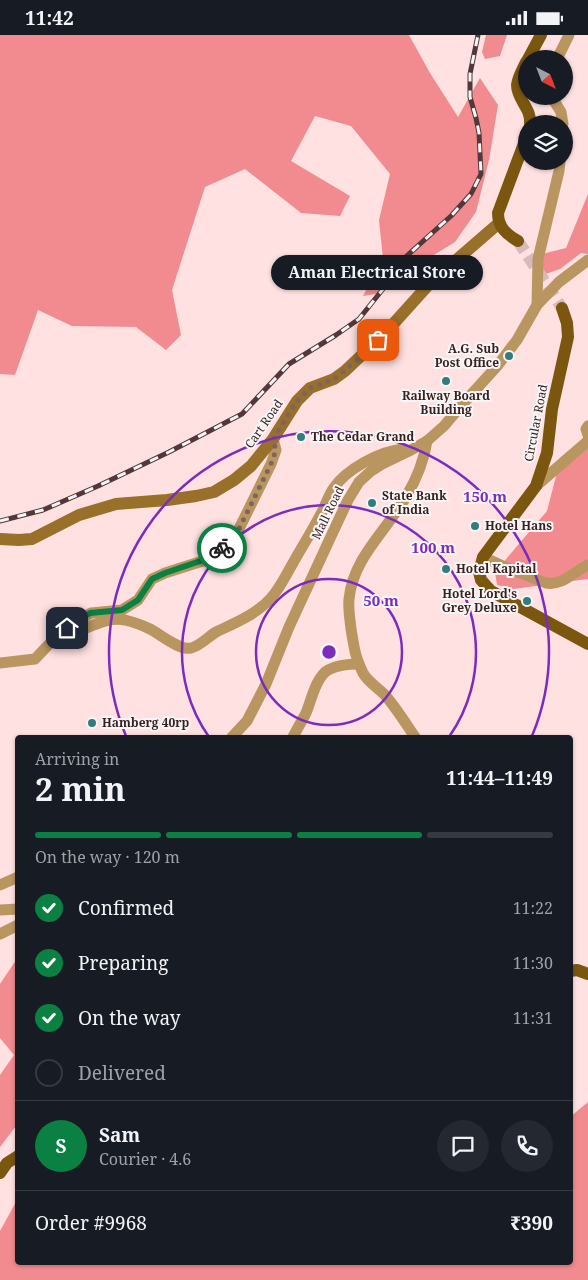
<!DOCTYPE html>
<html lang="en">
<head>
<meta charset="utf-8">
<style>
  :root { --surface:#171b24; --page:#242831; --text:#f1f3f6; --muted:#9ea1a6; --line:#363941; --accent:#0b8043 }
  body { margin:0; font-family:"Noto Serif",serif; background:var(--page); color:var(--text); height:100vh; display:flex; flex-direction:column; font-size:19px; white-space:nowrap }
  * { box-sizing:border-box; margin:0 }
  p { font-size:16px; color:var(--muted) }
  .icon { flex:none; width:28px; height:28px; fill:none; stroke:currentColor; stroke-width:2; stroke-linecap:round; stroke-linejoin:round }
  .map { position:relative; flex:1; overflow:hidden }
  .panel { position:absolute; left:15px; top:700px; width:558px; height:530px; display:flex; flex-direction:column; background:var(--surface); border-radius:5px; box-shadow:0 1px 4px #0004 }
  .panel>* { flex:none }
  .needle { width:32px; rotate:138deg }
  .buttons { position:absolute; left:518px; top:15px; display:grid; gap:10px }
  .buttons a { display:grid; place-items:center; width:55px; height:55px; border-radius:50%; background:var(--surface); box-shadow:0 1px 4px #0004; font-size:25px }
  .pin { position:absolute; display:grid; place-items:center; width:42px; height:42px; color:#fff; margin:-21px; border-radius:10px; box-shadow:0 2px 8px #0006 }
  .courier { position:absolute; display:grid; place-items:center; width:50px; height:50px; margin:-25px; border:4px solid #0b8043; border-radius:50%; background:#fff; color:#222; box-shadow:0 1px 6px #0007 }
  .bubble { position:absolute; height:35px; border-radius:18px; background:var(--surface); box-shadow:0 1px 4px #0004; font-size:16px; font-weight:700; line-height:35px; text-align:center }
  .overview em { font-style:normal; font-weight:700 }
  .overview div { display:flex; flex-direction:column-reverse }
  .overview { display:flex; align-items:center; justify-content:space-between; height:85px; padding:0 20px }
  h1 { font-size:32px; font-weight:700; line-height:38px }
  .bar { display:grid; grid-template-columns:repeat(4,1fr); gap:8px 5px; align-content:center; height:60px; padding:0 20px }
  .bar i { height:6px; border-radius:4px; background:var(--line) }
  .bar .on { background:var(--accent) }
  .bar p { grid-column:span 4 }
  .line { display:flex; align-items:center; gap:12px; padding:0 20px; border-top:1px solid var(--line) }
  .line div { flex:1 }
  .round { display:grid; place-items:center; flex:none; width:52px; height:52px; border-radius:26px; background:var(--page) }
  ol { padding:0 20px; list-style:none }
  li { display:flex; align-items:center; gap:15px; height:55px }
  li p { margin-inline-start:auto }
  li .icon { padding:5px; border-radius:50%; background:var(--accent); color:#fff; stroke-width:4 }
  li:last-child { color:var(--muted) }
  li i { width:28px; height:28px; border:2px solid var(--line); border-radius:50% }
  .status { display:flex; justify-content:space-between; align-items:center; height:35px; padding:0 25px; background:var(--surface); direction:ltr }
  .status svg { height:14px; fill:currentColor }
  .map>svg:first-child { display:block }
  .forest { fill:#f18b8f }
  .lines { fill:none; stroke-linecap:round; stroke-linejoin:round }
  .primary-tunnel { stroke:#d8baba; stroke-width:12; stroke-dasharray:12 6; stroke-linecap:butt }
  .street { stroke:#b99660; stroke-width:11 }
  .secondary { stroke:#987029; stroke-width:12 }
  .primary { stroke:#7b560f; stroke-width:12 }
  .rail-casing { stroke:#533839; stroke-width:5 }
  .rail { stroke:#f6f6f6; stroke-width:3; stroke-dasharray:9; stroke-linecap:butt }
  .done { stroke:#7f6364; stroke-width:5; stroke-dasharray:0 9 }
  .route { stroke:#0b8043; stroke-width:6 }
  .ring { fill:none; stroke:#7b2cbf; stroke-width:2.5 }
  .poi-dot { fill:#327c7e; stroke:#f6f6f6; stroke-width:2 }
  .labels { text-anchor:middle; stroke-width:4; stroke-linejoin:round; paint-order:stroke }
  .poi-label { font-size:12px; font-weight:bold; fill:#3a1f20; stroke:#f6f6f6; text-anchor:start }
  .street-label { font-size:12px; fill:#3a1f20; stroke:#f6f6f6 }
  .centre { fill:#7b2cbf; stroke:#f6f6f6; stroke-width:2.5 }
  .ring-label { font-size:15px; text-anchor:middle; font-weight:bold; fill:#7b2cbf; stroke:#f6f6f6; stroke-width:4; stroke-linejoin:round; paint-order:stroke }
</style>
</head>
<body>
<div class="status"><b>11:42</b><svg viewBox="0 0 49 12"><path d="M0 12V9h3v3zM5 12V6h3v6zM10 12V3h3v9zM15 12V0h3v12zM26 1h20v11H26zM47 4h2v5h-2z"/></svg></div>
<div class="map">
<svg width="588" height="1245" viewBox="0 0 588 1245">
  <rect width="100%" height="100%" fill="#ffe1e1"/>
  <g class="forest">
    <path d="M0 0H409L430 38 458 82 480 43 498 70 489 125 476 177 455 207 424 226 376 259 363 261 383 223 379 185 390 139 351 91 315 81 291 126 350 161 340 181 301 178 245 134 205 152 172 255 181 300 166 315 136 292 72 291 38 275 15 340 0 339Z"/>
    <path d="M486 0H507L500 21 485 24 482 17Z"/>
    <path d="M588 159V219L581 218 560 234 543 240 542 219 566 213Z"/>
    <path d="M588 400V544L513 554 497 550 495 537 547 476 561 422Z"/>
    <path d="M17 926V1091H16L0 1112V1040L14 1020 0 1003V949L14 928Z"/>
    <path d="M588 1067V1245H0V1196L17 1165 18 1228H570V1140L573 1137 570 1117V1082Z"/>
  </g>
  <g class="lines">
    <path class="primary-tunnel" d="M518 206 562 273"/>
    <g class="street">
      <path d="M557 24 569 0"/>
      <path d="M551 61 561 77 563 89"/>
      <path d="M537 270 538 224 559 136 560 126"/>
      <path d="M588 391 586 394 588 400"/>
      <path d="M536 451 588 406"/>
      <path d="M483 522 505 532 546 548C563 551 574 536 588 530"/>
      <path d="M59 600C63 600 67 600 70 599 88 594 106 581 125 585 133 587 142 590 150 594 160 599 180 616 191 613 200 611 208 602 216 597 235 588 257 579 271 563 280 553 286 540 293 528 303 510 314 493 323 475 326 468 329 460 333 454 346 434 380 416 404 414"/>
      <path d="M0 628 35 624 51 607 75 587 91 578 122 575 138 565 152 544 165 538 212 523 236 500 271 429 276 415 273 404"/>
      <path d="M232 702 247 686 266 649 289 592 333 497 348 465 359 447 371 436 382 429 411 415 427 406 444 391 460 372 498 330 517 305 537 270 559 247 588 225"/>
      <path d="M293 702C297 694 302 686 306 678 311 666 316 642 328 635 337 630 349 629 359 629"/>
      <path d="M415 702C406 689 395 671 384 659 377 652 368 647 363 638 355 623 354 611 351 594 350 584 348 574 349 564 353 523 386 496 406 462 416 445 424 426 427 406"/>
      <path d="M0 850 18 842"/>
      <path d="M0 875 18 874"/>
      <path d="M0 899 18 890"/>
    </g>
    <path class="secondary" d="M0 504 19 505 32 504 79 480 116 469 167 465 196 461 214 457 234 445 251 431 273 404 297 366 310 353 334 344 345 336 386 297 431 247 499 188"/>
    <g class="primary">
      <path d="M528 24 541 0"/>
      <path d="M526 27C523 34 518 42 517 50 517 65 532 74 530 89"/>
      <path d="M518 206C506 199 498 192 498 178L526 103"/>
      <path d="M562 273 567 288 568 302 552 374 547 418 536 451 483 522 479 537 481 545 491 556 588 609"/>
      <path d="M570 936 577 935 588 939"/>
      <path d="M0 1138 7 1128 18 1121"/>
    </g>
    <g class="rail-casing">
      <path id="rail" d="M0 486 43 475 98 451 169 417 242 379 289 329 336 300 359 284 383 254 400 227 451 181 471 159 481 139 479 98 476 83 470 62V39L478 0"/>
    </g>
    <use href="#rail" class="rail"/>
  </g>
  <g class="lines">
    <path class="done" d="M222 513 236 500 271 429 276 415 273 404 297 366 310 353 334 344 356 326 378 305"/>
    <path class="route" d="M67 593 75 587 90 578 122 575 138 565 152 544 165 538 212 522 222 513"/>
  </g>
  <g class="ring">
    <circle cx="329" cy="617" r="73"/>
    <path d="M209 702A147 147 0 1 1 449 702"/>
    <path d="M126 701A220 220 0 1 1 532 701"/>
  </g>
  <g class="poi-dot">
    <circle cx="509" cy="321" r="5"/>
    <circle cx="446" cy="346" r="5"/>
    <circle cx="301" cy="402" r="5"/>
    <circle cx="372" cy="468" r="5"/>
    <circle cx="475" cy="491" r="5"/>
    <circle cx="446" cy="534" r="5"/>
    <circle cx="527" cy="566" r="5"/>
    <circle cx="92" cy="688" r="5"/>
  </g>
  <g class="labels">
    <g class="poi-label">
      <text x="499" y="318" text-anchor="end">A.G. Sub<tspan x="499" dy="14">Post Office</tspan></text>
      <text x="446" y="365" text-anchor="middle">Railway Board<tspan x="446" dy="14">Building</tspan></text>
      <text x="311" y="406">The Cedar Grand</text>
      <text x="382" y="465">State Bank<tspan x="382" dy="14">of India</tspan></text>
      <text x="485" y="495">Hotel Hans</text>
      <text x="456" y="538">Hotel Kapital</text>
      <text x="517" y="563" text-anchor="end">Hotel Lord's<tspan x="517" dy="14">Grey Deluxe</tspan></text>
      <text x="102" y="692">Hamberg 40rp</text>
    </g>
    <g class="street-label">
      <text transform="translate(536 388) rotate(-79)" y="4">Circular Road</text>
      <text transform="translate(264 389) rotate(-55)" y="4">Cart Road</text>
      <text transform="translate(328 478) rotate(-64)" y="4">Mall Road</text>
    </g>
  </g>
  <circle cx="329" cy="617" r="8" class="centre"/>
  <g class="ring-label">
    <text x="485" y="467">150 m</text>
    <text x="433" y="518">100 m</text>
    <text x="381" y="571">50 m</text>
  </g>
</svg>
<div class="buttons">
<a><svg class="needle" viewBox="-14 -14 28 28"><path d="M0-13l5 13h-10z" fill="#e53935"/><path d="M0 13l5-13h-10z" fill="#9ea1a6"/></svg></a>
<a><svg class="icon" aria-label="layers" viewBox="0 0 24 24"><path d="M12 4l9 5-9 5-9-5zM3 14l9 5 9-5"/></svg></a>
</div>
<div class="pin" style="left:378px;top:305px;background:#ea580c"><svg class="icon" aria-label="bag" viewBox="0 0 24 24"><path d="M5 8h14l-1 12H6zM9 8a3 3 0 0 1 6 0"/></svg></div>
<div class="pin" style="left:67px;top:593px;background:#1f2937"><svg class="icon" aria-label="home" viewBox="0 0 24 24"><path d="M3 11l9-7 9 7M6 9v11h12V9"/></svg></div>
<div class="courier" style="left:222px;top:513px"><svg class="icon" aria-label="bike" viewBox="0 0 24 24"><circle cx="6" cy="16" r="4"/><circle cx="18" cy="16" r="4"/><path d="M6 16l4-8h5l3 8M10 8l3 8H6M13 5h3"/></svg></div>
<div class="bubble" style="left:271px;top:220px;width:212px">Aman Electrical Store</div>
<section class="panel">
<div class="overview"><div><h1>2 min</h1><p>Arriving in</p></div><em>11:44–11:49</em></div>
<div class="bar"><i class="on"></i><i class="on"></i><i class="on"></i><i></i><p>On the way · 120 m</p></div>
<ol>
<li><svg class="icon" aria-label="check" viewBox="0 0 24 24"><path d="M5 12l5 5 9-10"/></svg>Confirmed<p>11:22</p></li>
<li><svg class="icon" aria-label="check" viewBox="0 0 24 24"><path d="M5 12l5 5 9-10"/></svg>Preparing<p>11:30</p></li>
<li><svg class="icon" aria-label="check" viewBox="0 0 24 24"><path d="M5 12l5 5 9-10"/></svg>On the way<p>11:31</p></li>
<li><i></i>Delivered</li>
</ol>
<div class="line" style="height:90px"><b class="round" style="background:var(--accent);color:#fff">S</b><div><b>Sam</b><p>Courier · 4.6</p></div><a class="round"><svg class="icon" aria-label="chat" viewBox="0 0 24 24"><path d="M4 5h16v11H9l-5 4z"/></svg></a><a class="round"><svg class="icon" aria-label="phone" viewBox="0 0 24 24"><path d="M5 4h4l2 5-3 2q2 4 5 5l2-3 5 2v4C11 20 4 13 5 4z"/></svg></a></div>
<div class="line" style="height:65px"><div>Order #9968</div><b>₹390</b></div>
</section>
</div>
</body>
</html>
